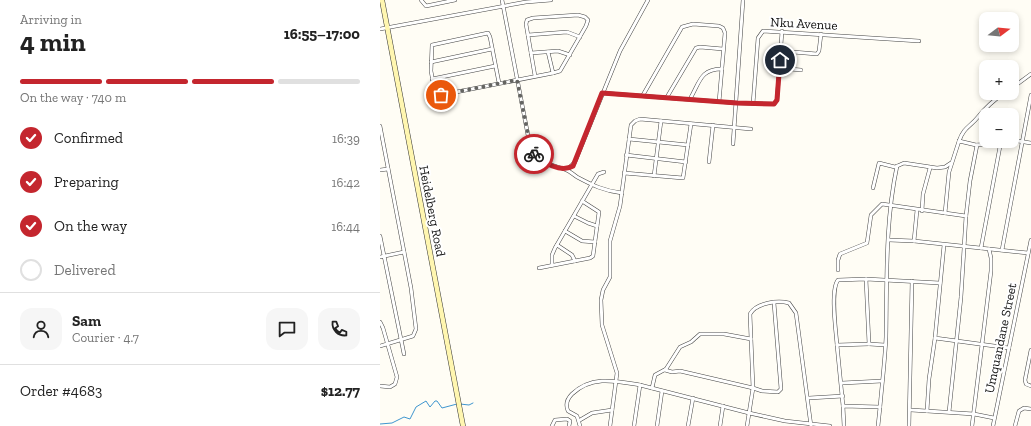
<!DOCTYPE html>
<html lang="en">
<head>
<meta charset="utf-8">
<style>
  :root { --surface:#fff; --page:#f6f6f6; --text:#222; --muted:#767676; --line:#e0e0e0; --accent:#c4262e }
  body { margin:0; font-family:"Zilla Slab",serif; background:var(--page); color:var(--text); height:100vh; display:flex; flex-direction:column; font-size:15px; white-space:nowrap }
  * { box-sizing:border-box; margin:0 }
  p { font-size:13px; color:var(--muted) }
  .icon { flex:none; width:22px; height:22px; fill:none; stroke:currentColor; stroke-width:2; stroke-linecap:round; stroke-linejoin:round }
  .map { position:relative; flex:1; overflow:hidden }
  .drawer { display:flex; flex-direction:column; background:var(--surface); width:380px }
  .drawer>* { flex:none }
  .needle { width:26px; rotate:74deg }
  .tools { position:absolute; left:599px; top:12px; display:grid; gap:8px }
  .tools a { display:grid; place-items:center; width:40px; height:40px; border-radius:8px; background:var(--surface); box-shadow:0 2px 6px #0003; font-size:20px }
  .pin { position:absolute; display:grid; place-items:center; width:34px; height:34px; color:#fff; margin:-17px; border:2px solid #fff; border-radius:50%; box-shadow:0 1px 4px #0007 }
  .courier { position:absolute; display:grid; place-items:center; width:40px; height:40px; margin:-20px; border:3px solid #c4262e; border-radius:50%; background:#fff; color:#222; box-shadow:0 1px 5px #0007 }
  .head em { font-style:normal; font-weight:700 }
  .head div { display:flex; flex-direction:column-reverse }
  .head { display:flex; align-items:center; justify-content:space-between; height:68px; padding:0 20px }
  h1 { font-size:26px; font-weight:700; line-height:30px }
  .bar { display:grid; grid-template-columns:repeat(4,1fr); gap:6px 4px; align-content:center; height:48px; padding:0 20px }
  .bar i { height:5px; border-radius:3px; background:var(--line) }
  .bar .on { background:var(--accent) }
  .bar p { grid-column:span 4 }
  .line { display:flex; align-items:center; gap:10px; padding:0 20px; border-top:1px solid var(--line) }
  .line div { flex:1 }
  .round { display:grid; place-items:center; flex:none; width:42px; height:42px; border-radius:12px; background:var(--page) }
  ol { padding:0 20px; list-style:none }
  li { display:flex; align-items:center; gap:12px; height:44px }
  li p { margin-inline-start:auto }
  li .icon { padding:4px; border-radius:50%; background:var(--accent); color:#fff; stroke-width:4 }
  li:last-child { color:var(--muted) }
  li i { width:22px; height:22px; border:2px solid var(--line); border-radius:50% }
  main { display:flex; flex:1; min-height:0 }
  .map>svg:first-child { display:block }
  .lines { fill:none; stroke-linecap:round; stroke-linejoin:round }
  .stream { stroke:#3f96cf; stroke-width:1 }
  .minor-casing { stroke:#444; stroke-width:4 }
  .secondary-casing { stroke:#333; stroke-width:5.5 }
  .minor { stroke:#fff; stroke-width:3 }
  .secondary { stroke:#fff6b0; stroke-width:4.5 }
  .done { stroke:#646461; stroke-width:4; stroke-dasharray:0 7.2 }
  .route { stroke:#c4262e; stroke-width:5 }
  .labels { text-anchor:middle; stroke-width:4; stroke-linejoin:round; paint-order:stroke }
  .street-label { font-size:13px; fill:#111; stroke:#fff }
</style>
</head>
<body>
<main>
<section class="drawer">
<div class="head"><div><h1>4 min</h1><p>Arriving in</p></div><em>16:55–17:00</em></div>
<div class="bar"><i class="on"></i><i class="on"></i><i class="on"></i><i></i><p>On the way · 740 m</p></div>
<ol>
<li><svg class="icon" aria-label="check" viewBox="0 0 24 24"><path d="M5 12l5 5 9-10"/></svg>Confirmed<p>16:39</p></li>
<li><svg class="icon" aria-label="check" viewBox="0 0 24 24"><path d="M5 12l5 5 9-10"/></svg>Preparing<p>16:42</p></li>
<li><svg class="icon" aria-label="check" viewBox="0 0 24 24"><path d="M5 12l5 5 9-10"/></svg>On the way<p>16:44</p></li>
<li><i></i>Delivered</li>
</ol>
<div class="line" style="height:72px"><a class="round"><svg class="icon" aria-label="person" viewBox="0 0 24 24"><circle cx="12" cy="8" r="4"/><path d="M4 21q1-7 8-7t8 7"/></svg></a><div><b>Sam</b><p>Courier · 4.7</p></div><a class="round"><svg class="icon" aria-label="chat" viewBox="0 0 24 24"><path d="M4 5h16v11H9l-5 4z"/></svg></a><a class="round"><svg class="icon" aria-label="phone" viewBox="0 0 24 24"><path d="M5 4h4l2 5-3 2q2 4 5 5l2-3 5 2v4C11 20 4 13 5 4z"/></svg></a></div>
<div class="line" style="height:52px"><div>Order #4683</div><b>$12.77</b></div>
</section>
<div class="map">
<svg width="651" height="426" viewBox="0 0 651 426">
  <rect width="100%" height="100%" fill="#fffdf5"/>
  <g class="lines">
    <g class="stream">
      <path d="M80 404 89 405 93 403"/>
      <path d="M0 424 12 423 24 417 30 419 36 407 46 401 50 407 55 401H57L62 408 77 404"/>
    </g>
    <g class="minor-casing">
      <g id="minor">
        <path d="M41 0 46 6 75 0"/>
        <path d="M122 0 151 151C159 162 171 165 184 169 188 170 193 174 197 177 212 185 224 191 242 193"/>
        <path d="M0 29 146 2 171 0"/>
        <path d="M148 35 187 32 200 37"/>
        <path d="M401 51 437 54 439 51 441 34"/>
        <path d="M168 52 173 73"/>
        <path d="M151 53 178 51 190 55"/>
        <path d="M51 62 112 49"/>
        <path d="M399 68 421 70"/>
        <path d="M52 79 115 66"/>
        <path d="M119 83 110 37 108 33 52 45 51 71 55 93 61 95 173 73 180 71 206 26 208 20 205 17 198 15 153 18 147 20 146 24 155 76"/>
        <path d="M632 88 651 74"/>
        <path d="M222 93 357 103 394 104 397 100 402 31"/>
        <path d="M263 95 302 27 313 24 339 26 343 28 345 33 339 102"/>
        <path d="M287 97 316 48 320 47 343 49"/>
        <path d="M310 99C320 82 320 69 342 69"/>
        <path d="M373 104 378 38 383 31 539 41"/>
        <path d="M0 126 31 288 36 329 33 336 0 346"/>
        <path d="M249 139 308 145"/>
        <path d="M632 140 651 143"/>
        <path d="M579 141C584 127 590 127 598 117 606 107 614 100 624 93"/>
        <path d="M353 144 363 0"/>
        <path d="M246 155 306 162"/>
        <path d="M329 162 333 125"/>
        <path d="M184 169 189 168 195 162 240 51 268 0"/>
        <path d="M0 170 8 169"/>
        <path d="M244 173 303 178 311 124"/>
        <path d="M274 176 281 121"/>
        <path d="M493 188 499 163 515 167 524 163 557 168 565 167 571 163"/>
        <path d="M542 211 543 194 550 168"/>
        <path d="M565 213 569 172 579 141 596 145 620 143"/>
        <path d="M194 216 208 223 217 226"/>
        <path d="M586 216 590 181 597 145"/>
        <path d="M185 231 202 241 215 242"/>
        <path d="M0 236 24 354"/>
        <path d="M509 240 534 241 648 253"/>
        <path d="M534 241 537 210"/>
        <path d="M177 245 192 255 195 261"/>
        <path d="M564 245 555 338 629 348"/>
        <path d="M601 248 621 141"/>
        <path d="M622 250 651 95"/>
        <path d="M0 257 24 252"/>
        <path d="M172 265V255L175 248 218 174 224 172"/>
        <path d="M159 268 210 258 213 256 219 212 202 201"/>
        <path d="M458 270V260L460 254 487 243 491 215 502 204 586 216 581 297 569 412"/>
        <path d="M0 322 3 328 17 377 15 384 10 387 0 386"/>
        <path d="M489 344 505 345"/>
        <path d="M457 345C456 331 450 290 458 280L486 279 560 283"/>
        <path d="M651 350 645 380 646 384 651 386"/>
        <path d="M285 370 292 372 300 371 373 388 370 314C376 303 397 300 409 303L416 313 431 426"/>
        <path d="M462 383 502 381"/>
        <path d="M272 388 275 375 286 369 300 347 311 342 320 334H344L371 339"/>
        <path d="M429 398 463 396"/>
        <path d="M463 406 457 345 489 344 486 279"/>
        <path d="M500 407C502 384 505 360 506 337 507 281 505 222 517 166"/>
        <path d="M531 410 594 414 614 418"/>
        <path d="M547 411 549 379 555 338"/>
        <path d="M200 420 212 413 232 410"/>
        <path d="M172 426 175 420 187 419 190 421 189 426"/>
        <path d="M200 426 197 416 188 411C185 404 187 399 192 394 212 375 236 381 260 385L369 413 405 421 450 426"/>
        <path d="M230 426 237 373 222 325 221 300 223 290 230 277V241L240 206 251 125 255 121 260 119 371 129"/>
        <path d="M254 426 260 385"/>
        <path d="M277 426 282 391"/>
        <path d="M308 426 313 398"/>
        <path d="M340 426 343 406"/>
        <path d="M367 426 373 388 382 391 398 392 401 389 394 303"/>
        <path d="M464 426 463 406 500 407 498 426"/>
        <path d="M529 426 532 281"/>
        <path d="M592 426 611 271V258L609 249"/>
        <path d="M613 426 651 240"/>
        <path d="M635 426 639 411 644 408 651 409"/>
      </g>
    </g>
    <g class="secondary-casing">
      <path id="secondary" d="M2 0 83 426"/>
    </g>
    <use href="#minor" class="minor"/>
    <use href="#secondary" class="secondary"/>
  </g>
  <g class="lines">
    <path class="done" d="M61 95 137 80 150 144 154 154"/>
    <path class="route" d="M154 154C163 163 181 173 193 166L222 93 357 103 394 104 397 100 400 60"/>
  </g>
  <g class="labels">
    <g class="street-label">
      <text transform="translate(424 23) rotate(3)" y="5">Nku Avenue</text>
      <text transform="translate(53 211) rotate(79)" y="5">Heidelberg Road</text>
      <text transform="translate(620 338) rotate(-78)" y="5">Umquandane Street</text>
    </g>
  </g>
</svg>
<div class="tools">
<a><svg class="needle" viewBox="-14 -14 28 28"><path d="M0-13l5 13h-10z" fill="#e53935"/><path d="M0 13l5-13h-10z" fill="#767676"/></svg></a>
<a>+</a>
<a>−</a>
</div>
<div class="pin" style="left:61px;top:95px;background:#ea580c"><svg class="icon" aria-label="bag" viewBox="0 0 24 24"><path d="M5 8h14l-1 12H6zM9 8a3 3 0 0 1 6 0"/></svg></div>
<div class="pin" style="left:400px;top:60px;background:#1f2937"><svg class="icon" aria-label="home" viewBox="0 0 24 24"><path d="M3 11l9-7 9 7M6 9v11h12V9"/></svg></div>
<div class="courier" style="left:154px;top:154px"><svg class="icon" aria-label="bike" viewBox="0 0 24 24"><circle cx="6" cy="16" r="4"/><circle cx="18" cy="16" r="4"/><path d="M6 16l4-8h5l3 8M10 8l3 8H6M13 5h3"/></svg></div>
</div>
</main>
</body>
</html>
